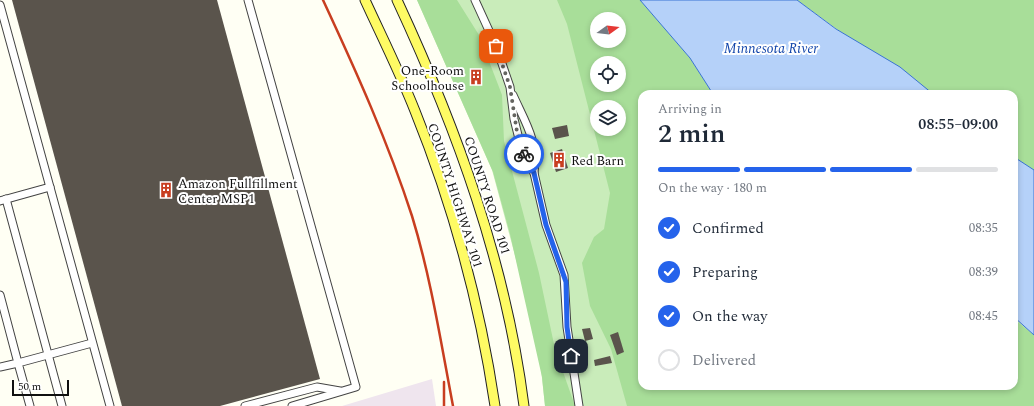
<!DOCTYPE html>
<html lang="en">
<head>
<meta charset="utf-8">
<style>
  :root { --surface:#fff; --page:#f6f6f7; --text:#1f2937; --muted:#747a83; --line:#e0e1e3; --accent:#2563eb }
  body { margin:0; font-family:Spectral,serif; background:var(--page); color:var(--text); height:100vh; display:flex; flex-direction:column; font-size:15px; white-space:nowrap }
  * { box-sizing:border-box; margin:0 }
  p { font-size:13px; color:var(--muted) }
  .icon { flex:none; width:22px; height:22px; fill:none; stroke:currentColor; stroke-width:2; stroke-linecap:round; stroke-linejoin:round }
  .map { position:relative; flex:1; overflow:hidden }
  .drawer { position:absolute; left:638px; top:90px; width:380px; height:300px; display:flex; flex-direction:column; background:var(--surface); border-radius:12px; box-shadow:0 2px 6px #0003 }
  .drawer>* { flex:none }
  .needle { width:26px; rotate:75deg }
  .controls { position:absolute; left:590px; top:12px; display:grid; gap:8px }
  .controls a { display:grid; place-items:center; width:36px; height:36px; border-radius:50%; background:var(--surface); box-shadow:0 2px 6px #0003; font-size:20px }
  .scale { position:absolute; left:12px; bottom:10px; width:57px; box-sizing:border-box; padding-left:4px; border:2px solid #101010; border-top:0; font-size:11px; line-height:14px; white-space:nowrap; color:#101010; -webkit-text-stroke:3px #fff; paint-order:stroke }
  .pin { position:absolute; display:grid; place-items:center; width:34px; height:34px; color:#fff; margin:-17px; border-radius:8px; box-shadow:0 2px 6px #0006 }
  .courier { position:absolute; display:grid; place-items:center; width:40px; height:40px; margin:-20px; border:3px solid #2563eb; border-radius:50%; background:#fff; color:#222; box-shadow:0 1px 5px #0007 }
  .head em { font-style:normal; font-weight:600 }
  .head div { display:flex; flex-direction:column-reverse }
  .head { display:flex; align-items:center; justify-content:space-between; height:68px; padding:0 20px }
  h1 { font-size:26px; font-weight:600; line-height:30px }
  .bar { display:grid; grid-template-columns:repeat(4,1fr); gap:6px 4px; align-content:center; height:48px; padding:0 20px }
  .bar i { height:5px; border-radius:3px; background:var(--line) }
  .bar .on { background:var(--accent) }
  .bar p { grid-column:span 4 }
  ol { padding:0 20px; list-style:none }
  li { display:flex; align-items:center; gap:12px; height:44px }
  li p { margin-inline-start:auto }
  li .icon { padding:4px; border-radius:50%; background:var(--accent); color:#fff; stroke-width:4 }
  li:last-child { color:var(--muted) }
  li i { width:22px; height:22px; border:2px solid var(--line); border-radius:50% }
  .map>svg:first-child { display:block }
  .industrial { fill:#efe5ee }
  .green { fill:#c9ecba; fill-rule:evenodd }
  .forest { fill:#a8de99; fill-rule:evenodd }
  .water { fill:#b5d1f9; stroke:#3973d4 }
  .building { fill:#5a544c }
  .lines { fill:none; stroke-linecap:round; stroke-linejoin:round }
  .minor-casing { stroke:#434343; stroke-width:9 }
  .major-casing { stroke:#212121; stroke-width:11 }
  .minor { stroke:#fff; stroke-width:7 }
  .major { stroke:#fefb64; stroke-width:9 }
  .rail { stroke:#c83e20; stroke-width:2.5 }
  .done { stroke:#646460; stroke-width:4; stroke-dasharray:0 7.2 }
  .route { stroke:#2563eb; stroke-width:5 }
  .labels { text-anchor:middle; stroke-width:4; stroke-linejoin:round; paint-order:stroke }
  .poi-label { font-size:13px; fill:#101010; stroke:#fff; text-anchor:start }
  .street-label { font-size:13px; fill:#101010; stroke:#fff }
  .water-label { font-size:14px; font-style:italic; fill:#1245aa; stroke:#fff }
</style>
</head>
<body>
<div class="map">
<svg width="1034" height="406" viewBox="0 0 1034 406">
  <rect width="100%" height="100%" fill="#fffff4"/>
  <path class="industrial" d="M432 379 436 406H342Z"/>
  <path class="green" d="M417 0H641L690 58 713 94H642V386H1014V317L1034 335V406H545L538 341 492 170ZM597 19H619V41H597ZM597 63H619V85H597ZM597 107H619V129H597Z"/>
  <g class="forest">
    <path d="M417 0H457L479 35 502 95 504 141 539 273 555 349 575 406H545L542 377 510 234 493 172Z"/>
    <path d="M557 0H640L690 58 713 94H642V386H1014V319L1034 335V406H627L611 349 590 306 582 263 594 237 604 229 610 193 567 24ZM597 19H619V41H597ZM597 63H619V85H597ZM597 107H619V129H597Z"/>
    <path d="M797 0H1034V171L1014 158V94H925Z"/>
  </g>
  <g class="water">
    <path d="M640 0H797L836 29 900 67 933 94H713L690 58Z"/>
    <path d="M1014 157 1034 170V335L1014 317Z"/>
  </g>
  <g class="building">
    <path d="M12 0H217L320 379 220 406H122Z"/>
    <path d="M567 125 569 136 555 139 552 128Z"/>
    <path d="M562 149 568 168 556 172 550 153Z"/>
    <path d="M590 328 593 339 585 341 582 329Z"/>
    <path d="M618 332 624 352 617 355 610 335Z"/>
    <path d="M610 356 612 363 595 366 594 360Z"/>
  </g>
  <g class="lines">
    <g class="minor-casing">
      <g id="minor">
        <path d="M248 0 356 387 292 406"/>
        <path d="M475 0 496 46 510 87 514 119 521 147 534 173 546 225 564 275 567 327 579 406"/>
        <path d="M0 5 110 406"/>
        <path d="M513 95C526 124 538 140 534 173"/>
        <path d="M6 199 62 406"/>
        <path d="M0 201 50 187"/>
        <path d="M0 295 18 363 0 367"/>
        <path d="M30 406 18 363 92 343"/>
        <path d="M245 406 317 387 340 391"/>
      </g>
    </g>
    <g class="major-casing">
      <g id="major">
        <path d="M365 0C382 37 400 73 415 111 453 205 480 305 495 406"/>
        <path d="M397 0C457 129 506 264 524 406"/>
      </g>
    </g>
    <use href="#minor" class="minor"/>
    <use href="#major" class="major"/>
    <g class="rail">
      <path d="M323 0C356 71 388 142 412 216 431 278 441 343 453 406"/>
      <path d="M444 382V406"/>
    </g>
  </g>
  <g class="lines">
    <path class="done" d="M496 46 510 87 517 132 524 154"/>
    <path class="route" d="M524 154 534 173 546 225 566 282 567 327 571 356"/>
  </g>
  <defs>
    <g id="building-bare" transform="scale(1.2)"><path d="M-4-6H4V6H1V3H-1V6H-4ZM-2.5-4.3h1.7v1.8h-1.7ZM.8-4.3h1.7v1.8H.8ZM-2.5-1h1.7V.8h-1.7ZM.8-1h1.7V.8H.8Z" fill="#c83e20" stroke="#fff" stroke-width="2.5" paint-order="stroke"/></g>
  </defs>
  <g fill-rule="evenodd">
    <use href="#building-bare" x="476" y="77"/>
    <use href="#building-bare" x="559" y="160"/>
    <use href="#building-bare" x="166" y="190"/>
  </g>
  <g class="labels">
    <g class="poi-label">
      <text x="464" y="75" text-anchor="end">One-Room<tspan x="464" dy="15">Schoolhouse</tspan></text>
      <text x="571" y="165">Red Barn</text>
      <text x="178" y="188">Amazon Fullfillment<tspan x="178" dy="15">Center MSP1</tspan></text>
    </g>
    <g class="street-label">
      <text transform="translate(456 195) rotate(72)" y="5">COUNTY HIGHWAY 101</text>
      <text transform="translate(488 195) rotate(72)" y="5">COUNTY ROAD 101</text>
    </g>
    <g class="water-label">
      <text x="771" y="53">Minnesota River</text>
    </g>
  </g>
</svg>
<div class="controls">
<a><svg class="needle" viewBox="-14 -14 28 28"><path d="M0-13l5 13h-10z" fill="#e53935"/><path d="M0 13l5-13h-10z" fill="#747a83"/></svg></a>
<a><svg class="icon" aria-label="locate" viewBox="0 0 24 24"><circle cx="12" cy="12" r="6"/><path d="M12 2v4M12 18v4M2 12h4M18 12h4"/></svg></a>
<a><svg class="icon" aria-label="layers" viewBox="0 0 24 24"><path d="M12 4l9 5-9 5-9-5zM3 14l9 5 9-5"/></svg></a>
</div>
<div class="scale">50 m</div>
<div class="pin" style="left:496px;top:46px;background:#ea580c"><svg class="icon" aria-label="bag" viewBox="0 0 24 24"><path d="M5 8h14l-1 12H6zM9 8a3 3 0 0 1 6 0"/></svg></div>
<div class="pin" style="left:571px;top:356px;background:#1f2937"><svg class="icon" aria-label="home" viewBox="0 0 24 24"><path d="M3 11l9-7 9 7M6 9v11h12V9"/></svg></div>
<div class="courier" style="left:524px;top:154px"><svg class="icon" aria-label="bike" viewBox="0 0 24 24"><circle cx="6" cy="16" r="4"/><circle cx="18" cy="16" r="4"/><path d="M6 16l4-8h5l3 8M10 8l3 8H6M13 5h3"/></svg></div>
<section class="drawer">
<div class="head"><div><h1>2 min</h1><p>Arriving in</p></div><em>08:55–09:00</em></div>
<div class="bar"><i class="on"></i><i class="on"></i><i class="on"></i><i></i><p>On the way · 180 m</p></div>
<ol>
<li><svg class="icon" aria-label="check" viewBox="0 0 24 24"><path d="M5 12l5 5 9-10"/></svg>Confirmed<p>08:35</p></li>
<li><svg class="icon" aria-label="check" viewBox="0 0 24 24"><path d="M5 12l5 5 9-10"/></svg>Preparing<p>08:39</p></li>
<li><svg class="icon" aria-label="check" viewBox="0 0 24 24"><path d="M5 12l5 5 9-10"/></svg>On the way<p>08:45</p></li>
<li><i></i>Delivered</li>
</ol>
</section>
</div>
</body>
</html>
